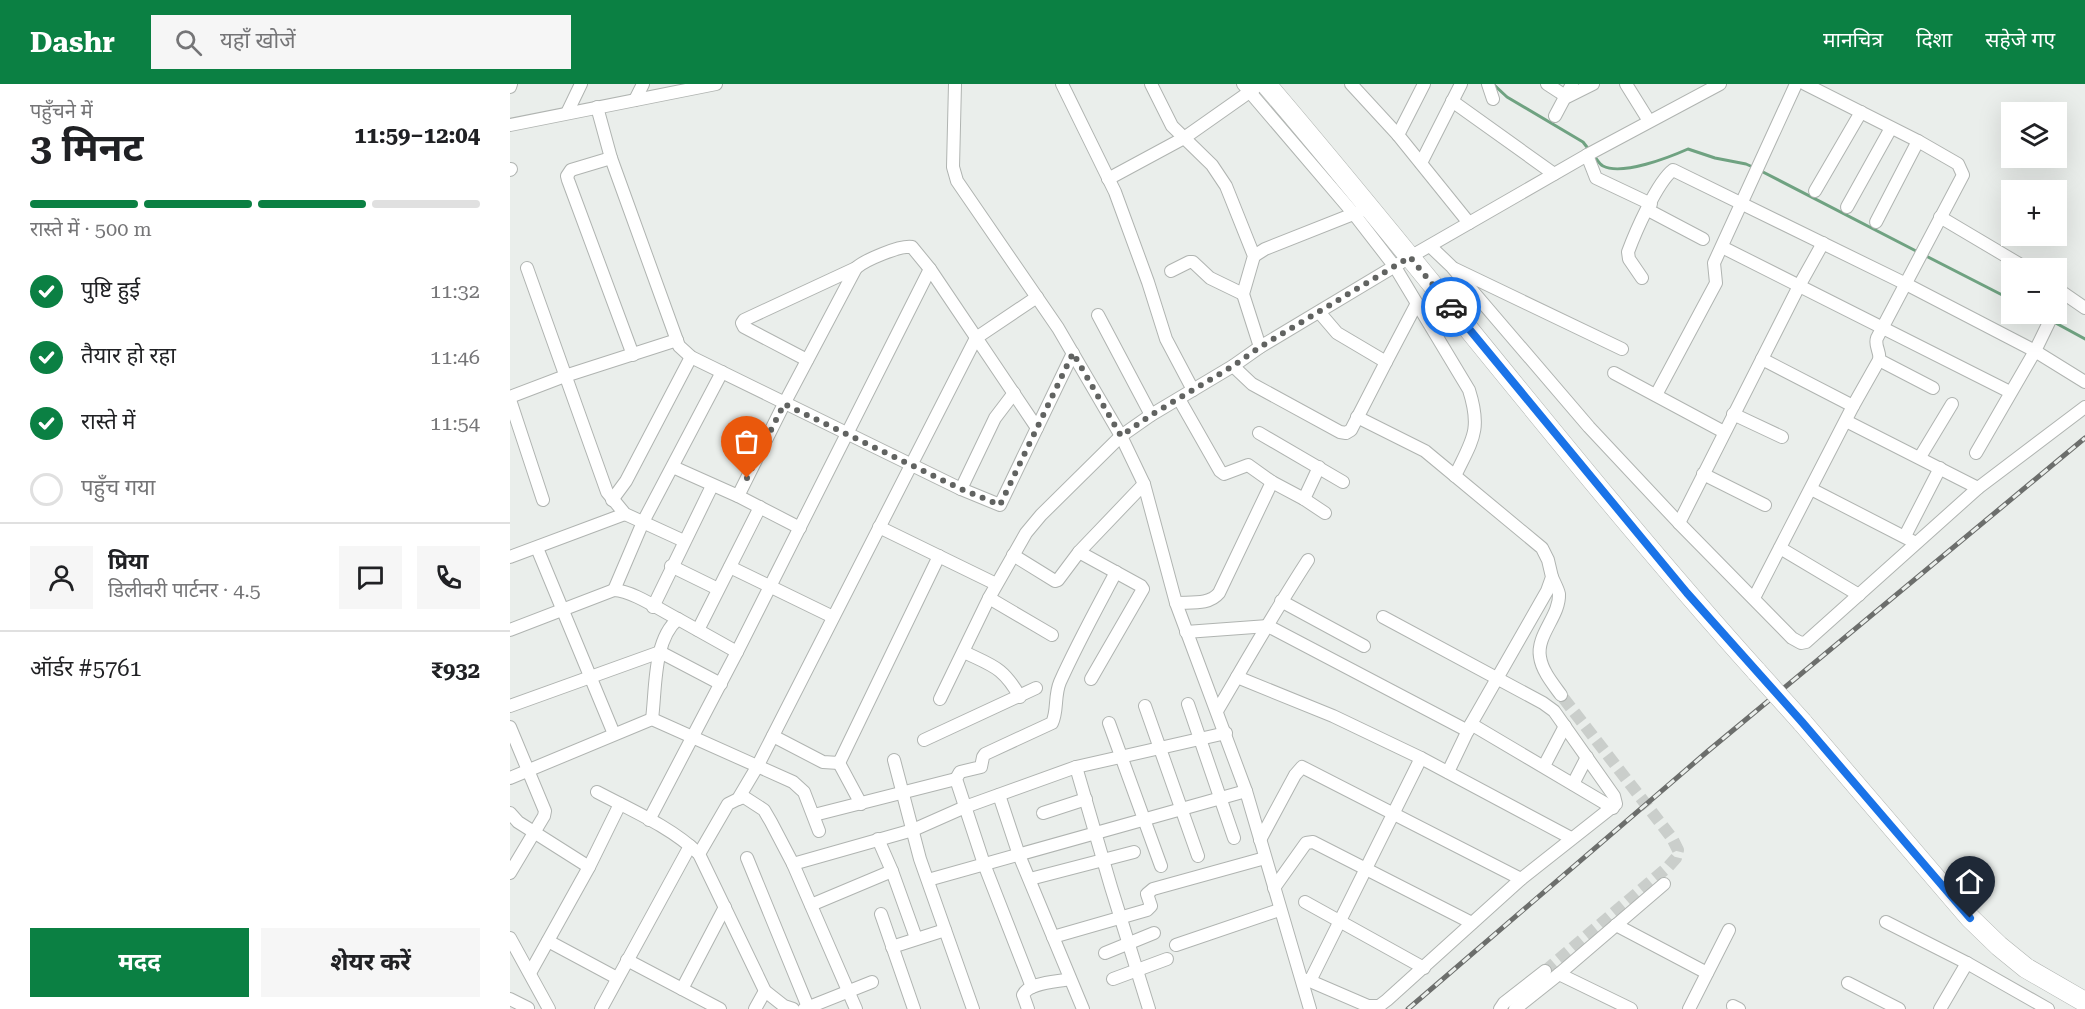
<!DOCTYPE html>
<html lang="hi">
<head>
<meta charset="utf-8">
<style>
  :root { --surface:#fff; --page:#f6f6f6; --text:#202124; --muted:#757577; --line:#e0e0e0; --accent:#0b8043 }
  body { margin:0; font-family:"Roboto Serif","Noto Sans Devanagari",serif; background:var(--page); color:var(--text); height:100vh; display:flex; flex-direction:column; font-size:22px; white-space:nowrap }
  * { box-sizing:border-box; margin:0 }
  p { font-size:20px; color:var(--muted) }
  .icon { flex:none; width:33px; height:33px; fill:none; stroke:currentColor; stroke-width:2; stroke-linecap:round; stroke-linejoin:round }
  .map { position:relative; flex:1; overflow:hidden }
  .details { display:flex; flex-direction:column; background:var(--surface); width:510px }
  .details>* { flex:none }
  .controls { position:absolute; left:1491px; top:18px; display:grid; gap:12px }
  .controls a { display:grid; place-items:center; width:66px; height:66px; border-radius:0px; background:var(--surface); box-shadow:0 6px 24px #0002; font-size:30px }
  .pin { position:absolute; display:grid; place-items:center; width:51px; height:51px; color:#fff; margin:-62px -26px; border-radius:50% 50% 50% 0; rotate:-45deg; box-shadow:0 0 6px #0007 }
  .pin .icon { rotate:45deg }
  .courier { position:absolute; display:grid; place-items:center; width:60px; height:60px; margin:-30px; border:4px solid #1a73e8; border-radius:50%; background:#fff; color:#222; box-shadow:0 2px 8px #0007 }
  .summary em { font-style:normal; font-weight:700 }
  .summary div { display:flex; flex-direction:column-reverse }
  .summary { display:flex; align-items:center; justify-content:space-between; height:102px; padding:0 30px }
  h1 { font-size:39px; font-weight:700; line-height:45px }
  .bar { display:grid; grid-template-columns:repeat(4,1fr); gap:9px 6px; align-content:center; height:72px; padding:0 30px }
  .bar i { height:8px; border-radius:4px; background:var(--line) }
  .bar .current { background:var(--accent) }
  .bar p { grid-column:span 4 }
  .line { display:flex; align-items:center; gap:15px; padding:0 30px; border-top:2px solid var(--line) }
  .line div { flex:1 }
  .round { display:grid; place-items:center; flex:none; width:63px; height:63px; border-radius:0px; background:var(--page) }
  ol { padding:0 30px; list-style:none }
  li { display:flex; align-items:center; gap:18px; height:66px }
  li p { margin-inline-start:auto }
  li .icon { padding:6px; border-radius:50%; background:var(--accent); color:#fff; stroke-width:4 }
  li:last-child { color:var(--muted) }
  li i { width:33px; height:33px; border:3px solid var(--line); border-radius:50% }
  .button { display:flex; gap:12px; margin-top:auto; padding:12px 30px }
  .button a { flex:1; height:69px; border-radius:0px; background:var(--accent); color:#fff; font-size:24px; font-weight:700; line-height:69px; text-align:center }
  .button a+a { background:var(--page); color:var(--text) }
  header { display:flex; align-items:center; gap:36px; box-sizing:border-box; height:84px; padding:0 30px; background:var(--accent); color:#fff }
  header strong { font-size:28px }
  nav { display:flex; gap:33px; margin-inline-start:auto; font-size:21px }
  .search { width:420px; height:54px; background:var(--page); display:flex; align-items:center; gap:15px; box-sizing:border-box; padding:0 21px; border-radius:0px; color:var(--muted); font-size:22px }
  main { display:flex; flex:1; min-height:0 }
  .map>svg:first-child { display:block }
  .lines { fill:none; stroke-linecap:round; stroke-linejoin:round }
  .stream { stroke:#6fa281; stroke-width:3 }
  .minor-tunnel { stroke:#cacecb; stroke-width:12; stroke-dasharray:12 6; stroke-linecap:butt }
  .minor-casing { stroke:#b0b4b1; stroke-width:14 }
  .primary-casing { stroke:#b0b4b1; stroke-width:21 }
  .minor { stroke:#fff; stroke-width:12 }
  .primary { stroke:#fff; stroke-width:20 }
  .rail-casing { stroke:#6c6e6c; stroke-width:5 }
  .rail { stroke:#eaeeeb; stroke-width:3; stroke-dasharray:9; stroke-linecap:butt }
  .primary-bridge-casing { stroke:#b0b4b1; stroke-width:21; stroke-linecap:butt }
  .primary-bridge { stroke:#fff; stroke-width:20 }
  .done { stroke:#616361; stroke-width:6; stroke-dasharray:0 10.8 }
  .route { stroke:#1a73e8; stroke-width:8 }
</style>
</head>
<body>
<header>
<strong>Dashr</strong>
<div class="search"><svg class="icon" aria-label="search" viewBox="0 0 24 24"><circle cx="10" cy="10" r="6"/><path d="M15 15l6 6"/></svg>यहाँ खोजें</div>
<nav><a>मानचित्र</a><a>दिशा</a><a>सहेजे गए</a></nav>
</header>
<main>
<section class="details">
<div class="summary"><div><h1>3 मिनट</h1><p>पहुँचने में</p></div><em>11:59–12:04</em></div>
<div class="bar"><i class="current"></i><i class="current"></i><i class="current"></i><i></i><p>रास्ते में · 500 m</p></div>
<ol>
<li><svg class="icon" aria-label="check" viewBox="0 0 24 24"><path d="M5 12l5 5 9-10"/></svg>पुष्टि हुई<p>11:32</p></li>
<li><svg class="icon" aria-label="check" viewBox="0 0 24 24"><path d="M5 12l5 5 9-10"/></svg>तैयार हो रहा<p>11:46</p></li>
<li><svg class="icon" aria-label="check" viewBox="0 0 24 24"><path d="M5 12l5 5 9-10"/></svg>रास्ते में<p>11:54</p></li>
<li><i></i>पहुँच गया</li>
</ol>
<div class="line" style="height:108px"><a class="round"><svg class="icon" aria-label="person" viewBox="0 0 24 24"><circle cx="12" cy="8" r="4"/><path d="M4 21q1-7 8-7t8 7"/></svg></a><div><b>प्रिया</b><p>डिलीवरी पार्टनर · 4.5</p></div><a class="round"><svg class="icon" aria-label="chat" viewBox="0 0 24 24"><path d="M4 5h16v11H9l-5 4z"/></svg></a><a class="round"><svg class="icon" aria-label="phone" viewBox="0 0 24 24"><path d="M5 4h4l2 5-3 2q2 4 5 5l2-3 5 2v4C11 20 4 13 5 4z"/></svg></a></div>
<div class="line" style="height:78px"><div>ऑर्डर #5761</div><b>₹932</b></div>
<div class="button"><a>मदद</a><a>शेयर करें</a></div>
</section>
<div class="map">
<svg width="1575" height="925" viewBox="0 0 1575 925">
  <rect width="100%" height="100%" fill="#eaeeeb"/>
  <g class="lines">
    <g class="stream">
      <path d="M983 0 997 13 1073 58 1080 67"/>
      <path d="M1084 72C1087 75 1089 80 1093 82 1112 92 1160 73 1178 65L1205 74 1236 80 1245 84"/>
      <path d="M1251 87 1408 168"/>
      <path d="M1414 171 1502 216"/>
      <path d="M1527 230 1536 234"/>
      <path d="M1542 237 1575 255"/>
    </g>
    <path class="minor-tunnel" d="M1035 887 1158 783 1166 774 1168 766 1162 754 1051 611"/>
    <g class="minor-casing">
      <g id="minor">
        <path d="M445 0 443 83 447 97 548 244 611 352 634 400 666 519 736 707 800 925"/>
        <path d="M552 0 605 108 638 198 656 255 683 306"/>
        <path d="M641 0 662 42 702 81 716 102 744 172 733 210 750 263"/>
        <path d="M733 0 844 130 885 183 959 306C972 347 962 356 945 392"/>
        <path d="M841 0 888 51 959 139"/>
        <path d="M978 0 983 15"/>
        <path d="M1037 0 1057 13 1083 0"/>
        <path d="M1116 0 1139 37"/>
        <path d="M0 3 1 0"/>
        <path d="M125 16 133 0"/>
        <path d="M942 17 1044 90"/>
        <path d="M87 23 101 74 169 262 181 273 451 405 490 421 563 269"/>
        <path d="M57 29 71 0"/>
        <path d="M1045 32 1062 0"/>
        <path d="M0 41 206 0"/>
        <path d="M888 51 914 0"/>
        <path d="M1077 71 1086 94 1141 120"/>
        <path d="M101 74 61 86 57 92 58 96 123 271"/>
        <path d="M911 79 951 0"/>
        <path d="M0 86 1 85"/>
        <path d="M598 95 674 54 745 4"/>
        <path d="M1305 107 1351 28"/>
        <path d="M1337 123 1381 44"/>
        <path d="M1138 126 1193 155"/>
        <path d="M1430 133 1516 184"/>
        <path d="M1366 138 1408 57"/>
        <path d="M920 162 942 183 1079 343 1169 439 1282 554 1291 559 1296 558 1468 404 1575 323"/>
        <path d="M1212 163 1500 308"/>
        <path d="M744 172 755 165 851 127"/>
        <path d="M17 184 97 408 115 430 174 457"/>
        <path d="M945 185 1112 265"/>
        <path d="M661 187 679 178H683L700 194 733 210"/>
        <path d="M1132 194 1119 175 1118 168C1125 149 1147 98 1163 86L1396 200 1525 267 1575 298"/>
        <path d="M1546 204 1575 224"/>
        <path d="M588 231 641 331"/>
        <path d="M1252 275 1343 322"/>
        <path d="M297 276 234 243 232 239 234 236 346 184C355 176 390 161 402 163L420 185 527 344"/>
        <path d="M1369 276 1423 304"/>
        <path d="M876 278 906 221"/>
        <path d="M723 282 742 300 830 348 836 349 841 346 876 278 827 249 809 228"/>
        <path d="M1104 289 1214 348"/>
        <path d="M1146 311 1206 199 1204 179 1286 0"/>
        <path d="M0 313 55 292 167 256"/>
        <path d="M669 315 710 387 714 390 738 381 762 398 794 415 815 429"/>
        <path d="M0 316 33 416"/>
        <path d="M1223 330 1272 353"/>
        <path d="M847 333 915 367 1032 464 1038 476 1042 493 1037 507 961 640 938 688"/>
        <path d="M1336 337 1468 404"/>
        <path d="M749 349 833 398"/>
        <path d="M1466 369 1525 267 1543 230"/>
        <path d="M1410 373 1442 320"/>
        <path d="M163 383 228 412 290 444"/>
        <path d="M1193 390 1255 421"/>
        <path d="M451 405 485 334 504 309"/>
        <path d="M1301 405 1406 459"/>
        <path d="M228 412 274 320 346 184"/>
        <path d="M794 415 809 383"/>
        <path d="M102 416 116 397 181 273"/>
        <path d="M1169 439 1289 202 1313 159"/>
        <path d="M369 443 486 500"/>
        <path d="M1395 452 1430 384"/>
        <path d="M27 464 104 650"/>
        <path d="M1270 464 1349 511"/>
        <path d="M569 468 631 502 633 505 581 595"/>
        <path d="M503 471 545 497 548 496 569 468 634 400"/>
        <path d="M0 473 115 430"/>
        <path d="M161 482 208 505"/>
        <path d="M220 483 323 533"/>
        <path d="M1042 493C1044 498 1048 505 1049 510 1050 532 1026 551 1030 573 1032 587 1043 600 1051 611"/>
        <path d="M479 514 542 551"/>
        <path d="M1244 514 1343 322 1369 276C1371 268 1364 262 1367 254L1453 91 1448 80 1408 57 1295 0"/>
        <path d="M771 517 854 562"/>
        <path d="M666 519C682 518 699 521 709 509L762 398"/>
        <path d="M143 523 202 402"/>
        <path d="M168 535C150 526 123 507 104 506L133 438 212 288"/>
        <path d="M0 546 104 506"/>
        <path d="M188 546 250 423"/>
        <path d="M676 548 758 542 958 647"/>
        <path d="M454 568C483 582 493 583 510 613"/>
        <path d="M727 593 823 632 911 674 1061 754"/>
        <path d="M430 615 479 514 516 449 531 431 611 352 641 331 723 282 750 263 900 173 1079 70 1210 0"/>
        <path d="M678 620 724 754"/>
        <path d="M0 622 150 568 211 600"/>
        <path d="M635 622 688 772"/>
        <path d="M707 627C737 576 766 525 798 476"/>
        <path d="M142 635C146 605 143 556 168 535L227 568"/>
        <path d="M599 639 651 782"/>
        <path d="M961 640 1103 724"/>
        <path d="M0 643 35 727 34 732 0 789"/>
        <path d="M263 652 313 678 329 679 429 472"/>
        <path d="M414 656 526 604"/>
        <path d="M384 676 410 775 463 925"/>
        <path d="M329 679 351 720"/>
        <path d="M1034 682 1055 642"/>
        <path d="M566 683 601 803 639 925"/>
        <path d="M0 694 142 635 283 698 294 708 309 747"/>
        <path d="M1063 700 1077 673"/>
        <path d="M87 708C121 726 161 743 189 770L255 907 274 922 283 925"/>
        <path d="M489 711 509 771 573 925"/>
        <path d="M228 715 234 713 254 726 261 738 283 780 346 925"/>
        <path d="M0 729 8 738 79 783"/>
        <path d="M533 729 576 715"/>
        <path d="M304 731 446 695"/>
        <path d="M139 736 227 568 420 185"/>
        <path d="M368 755 382 787 406 854"/>
        <path d="M750 756 785 691 792 683 1011 795"/>
        <path d="M189 770 218 720 228 715 247 683 466 254 527 213"/>
        <path d="M237 774 298 923"/>
        <path d="M283 780 403 746 455 723 566 683 716 649"/>
        <path d="M520 795 624 768"/>
        <path d="M418 796 736 707"/>
        <path d="M764 804 796 759 803 758 962 839"/>
        <path d="M795 818 914 884"/>
        <path d="M301 821 382 787"/>
        <path d="M371 830 404 925"/>
        <path d="M1376 838 1457 879 1538 925"/>
        <path d="M1106 841 1197 889"/>
        <path d="M543 853 637 826 641 822 637 810 643 805 755 774"/>
        <path d="M0 854 39 925"/>
        <path d="M38 857 107 894"/>
        <path d="M666 861 769 826"/>
        <path d="M382 863 435 846"/>
        <path d="M595 869 644 849"/>
        <path d="M117 876 210 925"/>
        <path d="M20 889 79 783 110 720"/>
        <path d="M1049 890 1121 925"/>
        <path d="M603 895 657 875"/>
        <path d="M792 895 800 897 911 674"/>
        <path d="M800 897 858 922H869L877 916 1011 795 1106 720 1104 712 1044 627 1033 619 873 533"/>
        <path d="M1338 899 1389 925"/>
        <path d="M522 903 474 780 446 695 450 688 471 683 473 673 475 670 542 639C548 627 544 612 550 598 567 560 587 524 606 488"/>
        <path d="M172 905 215 823"/>
        <path d="M0 915 18 924"/>
        <path d="M1223 922 1229 925"/>
        <path d="M91 925 180 762"/>
        <path d="M245 925 255 907"/>
        <path d="M294 925 362 898"/>
        <path d="M518 925 513 911C519 898 547 898 560 895"/>
        <path d="M990 925 994 919 1035 887"/>
        <path d="M1005 925 1049 890 1154 800"/>
        <path d="M1179 925 1219 846"/>
        <path d="M1430 925 1457 879"/>
      </g>
    </g>
    <g class="primary-casing">
      <g id="primary">
        <path d="M756 0C922 194 1076 398 1247 588"/>
        <path d="M1292 638 1460 834 1489 862 1516 884 1575 918"/>
      </g>
    </g>
    <use href="#minor" class="minor"/>
    <use href="#primary" class="primary"/>
    <g class="rail-casing">
      <path id="rail" d="M898 925 1198 667 1575 354"/>
    </g>
    <use href="#rail" class="rail"/>
    <g class="primary-bridge-casing">
      <path id="primary-bridge" d="M1247 588 1292 638"/>
    </g>
    <use href="#primary-bridge" class="primary-bridge"/>
  </g>
  <g class="lines">
    <path class="done" d="M237 394 274 320 451 405 490 421 563 269 611 352 641 331 723 282 750 263 900 173 941 223"/>
    <path class="route" d="M941 223 1177 509 1292 638 1460 834"/>
  </g>
</svg>
<div class="controls">
<a><svg class="icon" aria-label="layers" viewBox="0 0 24 24"><path d="M12 4l9 5-9 5-9-5zM3 14l9 5 9-5"/></svg></a>
<a>+</a>
<a>−</a>
</div>
<div class="pin" style="left:237px;top:394px;background:#ea580c"><svg class="icon" aria-label="bag" viewBox="0 0 24 24"><path d="M5 8h14l-1 12H6zM9 8a3 3 0 0 1 6 0"/></svg></div>
<div class="pin" style="left:1460px;top:834px;background:#1f2937"><svg class="icon" aria-label="home" viewBox="0 0 24 24"><path d="M3 11l9-7 9 7M6 9v11h12V9"/></svg></div>
<div class="courier" style="left:941px;top:223px"><svg class="icon" aria-label="car" viewBox="0 0 24 24"><path d="M5 17H2v-5l4-1 3-4h7l3 4 3 1v5h-3M9 17h6M6 11h13"/><circle cx="7" cy="17" r="2"/><circle cx="17" cy="17" r="2"/></svg></div>
</div>
</main>
</body>
</html>
